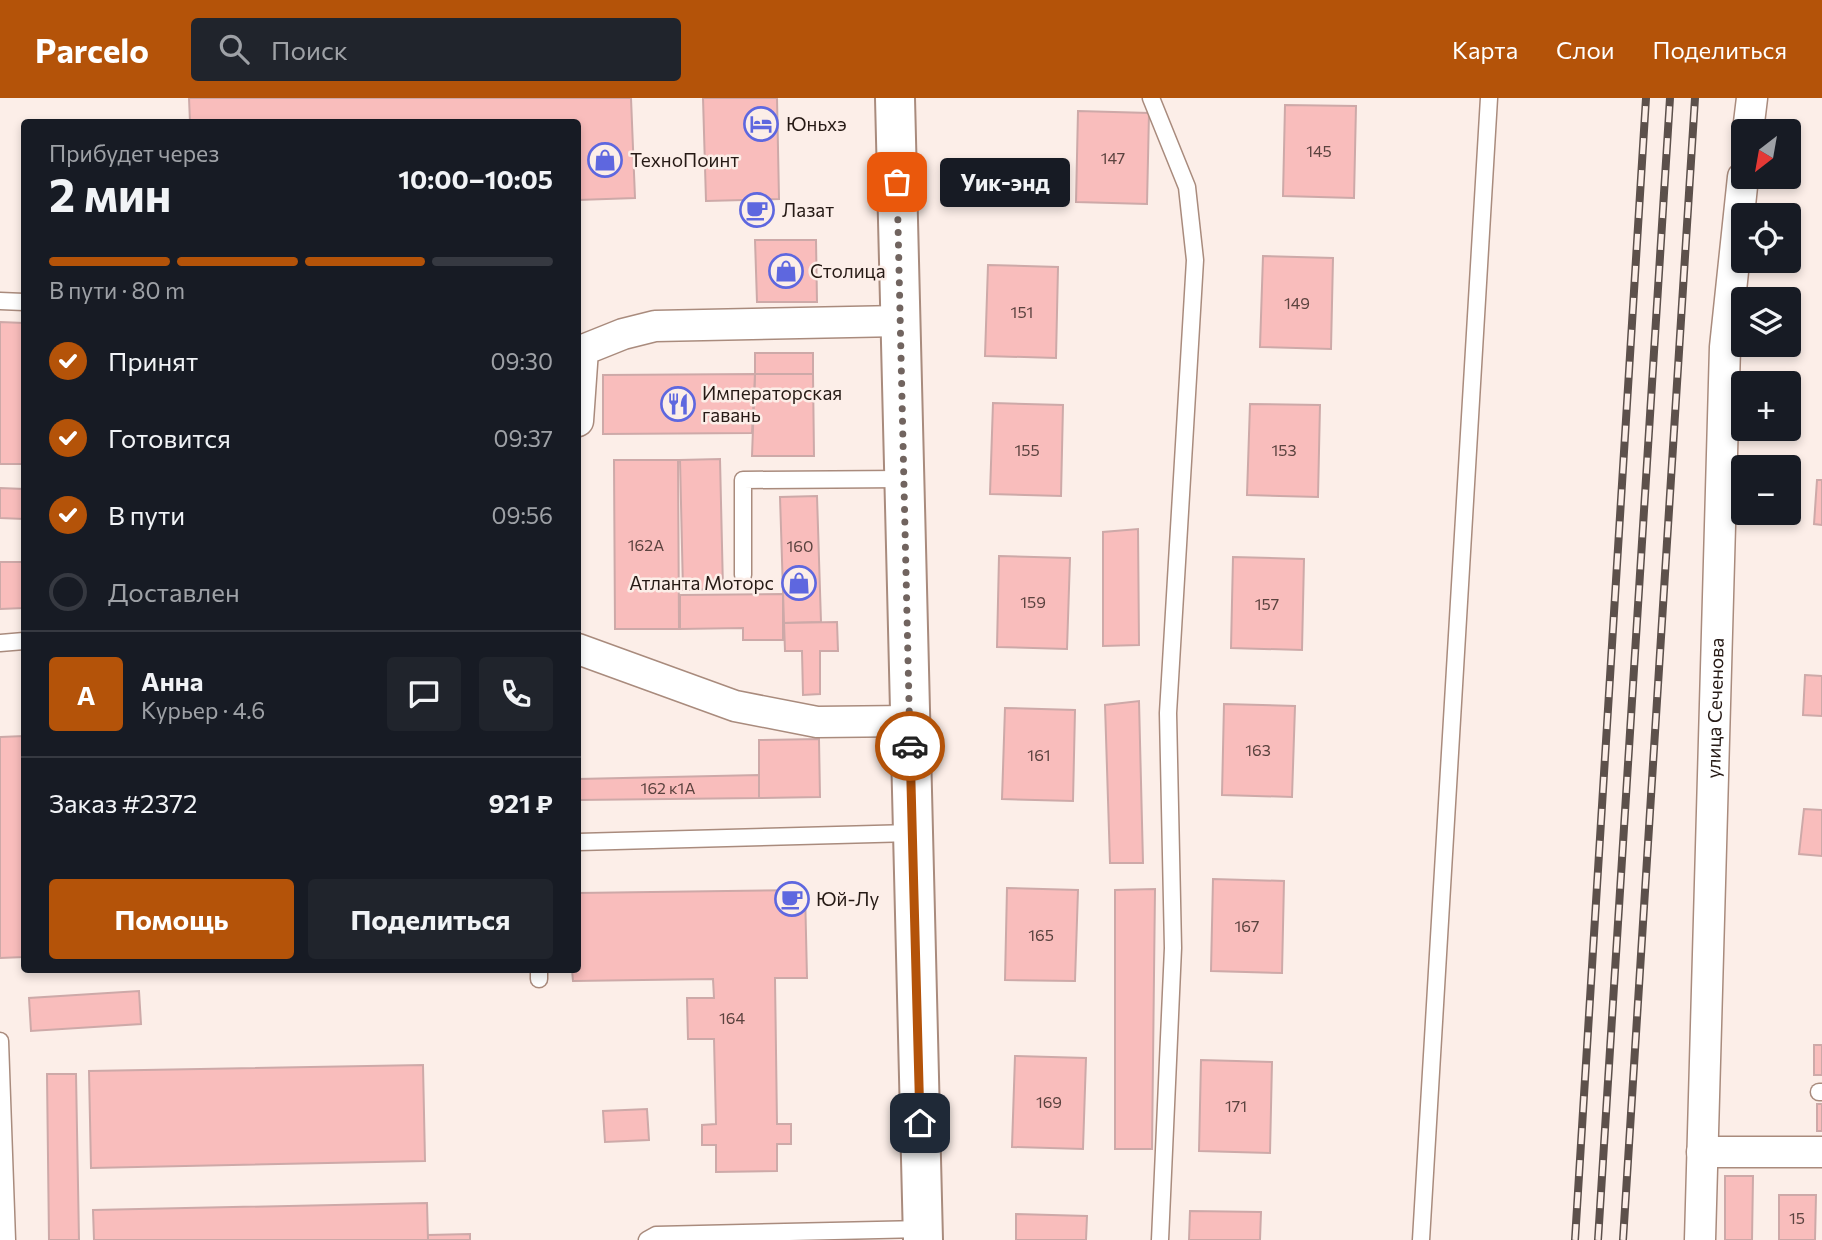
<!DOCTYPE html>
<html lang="ru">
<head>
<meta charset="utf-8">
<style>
  :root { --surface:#171b24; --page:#20242c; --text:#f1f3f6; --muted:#9ea1a6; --line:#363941; --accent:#b45309 }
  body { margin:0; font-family:Commissioner,sans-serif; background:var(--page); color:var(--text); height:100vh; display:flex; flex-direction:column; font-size:26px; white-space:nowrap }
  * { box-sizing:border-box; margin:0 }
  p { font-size:23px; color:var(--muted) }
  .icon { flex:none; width:38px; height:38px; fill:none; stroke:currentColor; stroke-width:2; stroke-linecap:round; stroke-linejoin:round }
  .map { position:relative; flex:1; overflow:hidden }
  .side { position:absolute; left:21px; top:21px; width:560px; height:854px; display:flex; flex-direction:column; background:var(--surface); border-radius:7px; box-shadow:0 4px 10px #0003 }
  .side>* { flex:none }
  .needle { width:46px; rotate:211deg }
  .tools { position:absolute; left:1731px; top:21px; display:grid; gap:14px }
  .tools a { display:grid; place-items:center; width:70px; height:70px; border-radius:7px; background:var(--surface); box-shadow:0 4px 10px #0003; font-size:35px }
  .pin { position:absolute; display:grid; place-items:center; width:60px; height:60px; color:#fff; margin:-30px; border-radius:14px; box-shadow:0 4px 10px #0006 }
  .courier { position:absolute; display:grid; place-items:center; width:70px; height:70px; margin:-35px; border:5px solid #b45309; border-radius:50%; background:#fff; color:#222; box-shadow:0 2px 9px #0007 }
  .bubble { position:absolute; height:49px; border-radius:7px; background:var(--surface); box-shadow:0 4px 10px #0003; font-size:23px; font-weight:700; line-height:49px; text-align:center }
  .overview em { font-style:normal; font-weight:700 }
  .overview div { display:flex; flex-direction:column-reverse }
  .overview { display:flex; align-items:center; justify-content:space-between; height:119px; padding:0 28px }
  h1 { font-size:46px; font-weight:700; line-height:52px }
  .bar { display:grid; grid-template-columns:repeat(4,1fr); gap:10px 7px; align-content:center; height:84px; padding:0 28px }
  .bar i { height:9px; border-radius:5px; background:var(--line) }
  .bar .selected { background:var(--accent) }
  .bar p { grid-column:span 4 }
  .line { display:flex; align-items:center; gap:18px; padding:0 28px; border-top:2px solid var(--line) }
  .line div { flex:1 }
  .round { display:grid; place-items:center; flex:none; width:74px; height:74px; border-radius:7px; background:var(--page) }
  ol { padding:0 28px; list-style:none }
  li { display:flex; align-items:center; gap:21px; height:77px }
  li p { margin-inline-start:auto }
  li .icon { padding:7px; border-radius:50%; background:var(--accent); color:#fff; stroke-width:4 }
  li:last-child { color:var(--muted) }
  li i { width:38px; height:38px; border:4px solid var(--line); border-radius:50% }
  .primary-button { display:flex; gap:14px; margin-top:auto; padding:14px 28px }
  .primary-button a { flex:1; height:80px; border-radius:7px; background:var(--accent); color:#fff; font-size:28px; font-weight:700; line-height:80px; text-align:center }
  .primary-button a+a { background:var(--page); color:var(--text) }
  header { display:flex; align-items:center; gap:42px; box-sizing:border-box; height:98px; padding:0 35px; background:var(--accent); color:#fff }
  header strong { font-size:33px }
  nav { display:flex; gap:38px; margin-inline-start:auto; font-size:24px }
  .search { width:490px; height:63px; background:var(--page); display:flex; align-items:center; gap:18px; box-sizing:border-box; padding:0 24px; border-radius:7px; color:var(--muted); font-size:26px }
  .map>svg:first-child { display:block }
  .building { fill:#f9bdbc; stroke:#cda9a8; stroke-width:2 }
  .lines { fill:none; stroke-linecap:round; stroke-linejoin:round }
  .service-casing { stroke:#a98b7d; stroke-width:19 }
  .minor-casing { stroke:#a98b7d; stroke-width:33 }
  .trunk-casing { stroke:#a98b7d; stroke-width:42 }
  .service { stroke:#fff; stroke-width:16 }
  .minor { stroke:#fff; stroke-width:30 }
  .trunk { stroke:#fff; stroke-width:38 }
  .rail-casing { stroke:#5c504b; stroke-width:8 }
  .rail { stroke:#fceee8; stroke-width:5; stroke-dasharray:16; stroke-linecap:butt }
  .done { stroke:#71645f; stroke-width:7; stroke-dasharray:0 12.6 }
  .route { stroke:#b45309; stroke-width:9 }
  .labels { text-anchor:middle; stroke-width:5; stroke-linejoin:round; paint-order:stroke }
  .number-label { font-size:16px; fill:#5b433f }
  .poi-label { font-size:19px; fill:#261a15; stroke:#fceee8; text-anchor:start }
  .street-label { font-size:19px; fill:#261a15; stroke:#fceee8 }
</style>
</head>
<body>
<header>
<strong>Parcelo</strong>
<div class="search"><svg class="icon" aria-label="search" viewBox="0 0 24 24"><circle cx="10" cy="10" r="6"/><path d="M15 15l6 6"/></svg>Поиск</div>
<nav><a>Карта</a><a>Слои</a><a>Поделиться</a></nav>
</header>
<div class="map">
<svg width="1822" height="1142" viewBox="0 0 1822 1142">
  <rect width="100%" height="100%" fill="#fceee8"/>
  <g class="building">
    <path d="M189 0H631L635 100 578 102V24H190Z"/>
    <path d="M703 0H777L779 101 706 103Z"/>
    <path d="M1285 7 1356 8 1354 100 1283 98Z"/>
    <path d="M1078 13 1149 15 1147 106 1076 104Z"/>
    <path d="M755 142H816L817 204H757Z"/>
    <path d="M1263 158 1333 160 1331 251 1260 249Z"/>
    <path d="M988 167 1058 169 1056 260 985 258Z"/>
    <path d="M0 224 24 225V366H0Z"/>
    <rect x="755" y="255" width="58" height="21"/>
    <path d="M755 276H813L814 358H752Z"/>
    <path d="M755 276 752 335 603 336V277Z"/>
    <path d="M993 305 1063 307 1061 398 990 396Z"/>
    <path d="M1250 306 1320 307 1318 399 1247 397Z"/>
    <path d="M720 361 723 491 683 492 680 362Z"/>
    <path d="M614 362H678L679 531H615Z"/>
    <path d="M1817 382H1822V427L1814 426Z"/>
    <path d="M0 390 24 391V421L0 420Z"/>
    <path d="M817 398 821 524 784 525 780 399Z"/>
    <path d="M1138 431 1139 547 1103 548V434Z"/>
    <path d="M999 458 1070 460 1067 551 997 549Z"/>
    <path d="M1233 459 1304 461 1302 552 1231 550Z"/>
    <path d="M0 464H24V510L0 511Z"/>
    <path d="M783 496V542H743V530L680 531V497Z"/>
    <path d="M837 524 838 553H820V596L803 597 802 553H785L784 525Z"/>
    <path d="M1805 577 1822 578V618L1803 617Z"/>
    <path d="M1139 603 1143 765H1110L1105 607Z"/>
    <path d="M1224 606 1295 608 1292 699 1222 697Z"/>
    <path d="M1005 610 1075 612 1073 703 1002 701Z"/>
    <path d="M24 638V859L0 860V639Z"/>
    <path d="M819 641 820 699 759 700V642Z"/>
    <path d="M759 677V700L578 702V681Z"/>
    <path d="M1804 711 1822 712V758L1799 756Z"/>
    <path d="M1213 781 1284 783 1282 875 1211 873Z"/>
    <path d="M1007 790 1078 792 1075 883 1005 882Z"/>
    <path d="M1155 791 1152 1051H1115V792Z"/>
    <path d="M805 792 807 880H775L777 1026H791V1046H777V1073L716 1074V1047H702V1027L716 1026 714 941H688L687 900H714L713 881 573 883 572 872H578V795Z"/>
    <path d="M139 893 141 926 31 933 29 900Z"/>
    <rect x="1814" y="947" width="8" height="30"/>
    <path d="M1015 958 1086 960 1083 1051 1012 1049Z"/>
    <path d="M1201 962 1272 964 1270 1055 1199 1053Z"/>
    <path d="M423 967 425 1063 91 1070 89 973Z"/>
    <path d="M47 976H76L79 1142H49Z"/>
    <rect x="1817" y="1006" width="5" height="27"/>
    <path d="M647 1011 649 1042 605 1044 603 1013Z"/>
    <path d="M1725 1078H1753L1752 1142H1725Z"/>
    <path d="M1779 1097H1816L1815 1142H1779Z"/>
    <path d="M427 1105 428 1142H94L93 1112Z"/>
    <path d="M1190 1113 1261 1114 1260 1142H1189Z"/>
    <path d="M1016 1116 1087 1118 1086 1142H1016Z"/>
    <path d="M470 1136V1142H428V1137Z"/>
  </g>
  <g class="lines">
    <g class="service-casing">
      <g id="service">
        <path d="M1151 0 1187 89 1195 162 1168 615 1173 850 1160 1142"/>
        <path d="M0 203 24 204"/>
        <path d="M743 477V382L904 381"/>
        <path d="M0 545 24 543"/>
        <path d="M578 744 912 735"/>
        <path d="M539 881V872"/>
        <path d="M0 943 7 1142"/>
        <path d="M1819 994H1822"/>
        <path d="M647 1142 656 1137 923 1131"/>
        <path d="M1421 1142 1489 0"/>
      </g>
    </g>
    <g class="minor-casing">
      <g id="minor">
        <path d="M1748 33 1752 0"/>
        <path d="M578 323 583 252 623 236 655 228 900 223"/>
        <path d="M578 551 735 608 817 624 909 623"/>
        <path d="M1702 1054H1822"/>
        <path id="s1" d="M1700 1142 1725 249 1743 79"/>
      </g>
    </g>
    <g class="trunk-casing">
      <path id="trunk" d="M895 0 923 1142"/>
    </g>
    <use href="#service" class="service"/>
    <use href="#minor" class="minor"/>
    <use href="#trunk" class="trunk"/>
    <g class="rail-casing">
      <g id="rail">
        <path d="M1575 1142 1646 0"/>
        <path d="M1598 1142 1670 0"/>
        <path d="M1623 1142 1695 0"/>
      </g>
    </g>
    <use href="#rail" class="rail"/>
  </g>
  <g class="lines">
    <path class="done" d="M897 84 910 648"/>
    <path class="route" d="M910 648 920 1025"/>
  </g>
  <defs>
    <g id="hotel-ring" transform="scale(1.75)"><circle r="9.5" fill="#fceee8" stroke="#5e67df" stroke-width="1.5"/><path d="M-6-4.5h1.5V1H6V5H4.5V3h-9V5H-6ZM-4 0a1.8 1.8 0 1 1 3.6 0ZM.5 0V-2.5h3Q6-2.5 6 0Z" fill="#5e67df"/></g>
    <g id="shop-ring" transform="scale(1.75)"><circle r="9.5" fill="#fceee8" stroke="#5e67df" stroke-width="1.5"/><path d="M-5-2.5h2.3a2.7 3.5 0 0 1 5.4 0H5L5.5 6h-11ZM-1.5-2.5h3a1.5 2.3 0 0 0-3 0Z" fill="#5e67df"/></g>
    <g id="cafe-ring" transform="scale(1.75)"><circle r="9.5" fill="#fceee8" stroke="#5e67df" stroke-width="1.5"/><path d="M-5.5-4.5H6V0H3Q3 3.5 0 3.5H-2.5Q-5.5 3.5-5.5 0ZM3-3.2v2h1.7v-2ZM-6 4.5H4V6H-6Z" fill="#5e67df"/></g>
    <g id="restaurant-ring" transform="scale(1.75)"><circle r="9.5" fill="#fceee8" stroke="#5e67df" stroke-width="1.5"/><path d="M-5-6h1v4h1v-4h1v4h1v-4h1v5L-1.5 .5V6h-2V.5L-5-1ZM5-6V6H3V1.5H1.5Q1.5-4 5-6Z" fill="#5e67df"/></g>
  </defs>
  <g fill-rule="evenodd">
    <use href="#hotel-ring" x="761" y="26"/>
    <use href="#shop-ring" x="605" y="62"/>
    <use href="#cafe-ring" x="757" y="112"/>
    <use href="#shop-ring" x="786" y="173"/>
    <use href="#restaurant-ring" x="678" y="306"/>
    <use href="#shop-ring" x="799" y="485"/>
    <use href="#cafe-ring" x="792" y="801"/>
  </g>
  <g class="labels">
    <g class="number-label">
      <text x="1319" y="59">145</text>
      <text x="1113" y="66">147</text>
      <text x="1297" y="211">149</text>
      <text x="1022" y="220">151</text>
      <text x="1027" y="358">155</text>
      <text x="1284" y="358">153</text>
      <text x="646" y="453">162А</text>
      <text x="800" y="454">160</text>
      <text x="1033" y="510">159</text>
      <text x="1267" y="512">157</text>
      <text x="1258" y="658">163</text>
      <text x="1039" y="663">161</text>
      <text x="668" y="696">162 к1А</text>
      <text x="1247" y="834">167</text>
      <text x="1041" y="843">165</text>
      <text x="732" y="926">164</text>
      <text x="1049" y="1010">169</text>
      <text x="1236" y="1014">171</text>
      <text x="1797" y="1126">15</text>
    </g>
    <g class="poi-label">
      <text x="786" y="33">Юньхэ</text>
      <text x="630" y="69">ТехноПоинт</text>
      <text x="782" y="119">Лазат</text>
      <text x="810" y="180">Столица</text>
      <text x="702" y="302">Императорская<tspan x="702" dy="22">гавань</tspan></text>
      <text x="774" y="492" text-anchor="end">Атланта Моторс</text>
      <text x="816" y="808">Юй-Лу</text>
    </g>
    <g class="street-label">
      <text dy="7" stroke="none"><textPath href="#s1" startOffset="532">улица Сеченова</textPath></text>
    </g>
  </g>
</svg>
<div class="tools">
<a><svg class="needle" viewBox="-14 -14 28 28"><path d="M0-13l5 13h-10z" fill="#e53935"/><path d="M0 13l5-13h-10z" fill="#9ea1a6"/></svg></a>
<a><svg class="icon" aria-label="locate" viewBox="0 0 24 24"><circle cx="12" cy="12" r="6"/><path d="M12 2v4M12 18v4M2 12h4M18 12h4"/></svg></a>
<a><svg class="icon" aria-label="layers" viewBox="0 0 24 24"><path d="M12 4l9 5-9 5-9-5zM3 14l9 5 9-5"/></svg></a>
<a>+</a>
<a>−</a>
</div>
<div class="pin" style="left:897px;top:84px;background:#ea580c"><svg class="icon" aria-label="bag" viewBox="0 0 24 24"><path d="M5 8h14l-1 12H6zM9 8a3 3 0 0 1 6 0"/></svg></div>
<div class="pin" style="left:920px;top:1025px;background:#1f2937"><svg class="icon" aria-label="home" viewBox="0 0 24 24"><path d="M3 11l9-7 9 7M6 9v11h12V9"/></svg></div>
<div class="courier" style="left:910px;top:648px"><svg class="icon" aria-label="car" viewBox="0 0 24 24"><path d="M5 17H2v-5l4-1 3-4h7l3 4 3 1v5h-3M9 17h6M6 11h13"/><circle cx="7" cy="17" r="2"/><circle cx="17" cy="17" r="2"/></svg></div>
<div class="bubble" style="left:940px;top:60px;width:130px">Уик-энд</div>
<section class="side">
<div class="overview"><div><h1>2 мин</h1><p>Прибудет через</p></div><em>10:00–10:05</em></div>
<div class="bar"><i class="selected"></i><i class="selected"></i><i class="selected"></i><i></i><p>В пути · 80 m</p></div>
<ol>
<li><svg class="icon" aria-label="check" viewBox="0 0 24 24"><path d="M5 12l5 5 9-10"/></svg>Принят<p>09:30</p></li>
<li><svg class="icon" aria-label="check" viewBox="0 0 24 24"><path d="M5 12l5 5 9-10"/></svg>Готовится<p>09:37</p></li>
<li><svg class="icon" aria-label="check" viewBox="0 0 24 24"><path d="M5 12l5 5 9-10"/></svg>В пути<p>09:56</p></li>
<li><i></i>Доставлен</li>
</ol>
<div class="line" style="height:126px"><b class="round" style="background:var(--accent);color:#fff">А</b><div><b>Анна</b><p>Курьер · 4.6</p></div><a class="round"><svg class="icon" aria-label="chat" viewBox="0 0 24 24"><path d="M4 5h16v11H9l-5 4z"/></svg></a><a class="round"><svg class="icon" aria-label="phone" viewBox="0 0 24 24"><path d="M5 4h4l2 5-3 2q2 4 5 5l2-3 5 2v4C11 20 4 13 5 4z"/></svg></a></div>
<div class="line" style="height:91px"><div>Заказ #2372</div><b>921 ₽</b></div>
<div class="primary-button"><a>Помощь</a><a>Поделиться</a></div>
</section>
</div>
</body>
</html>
